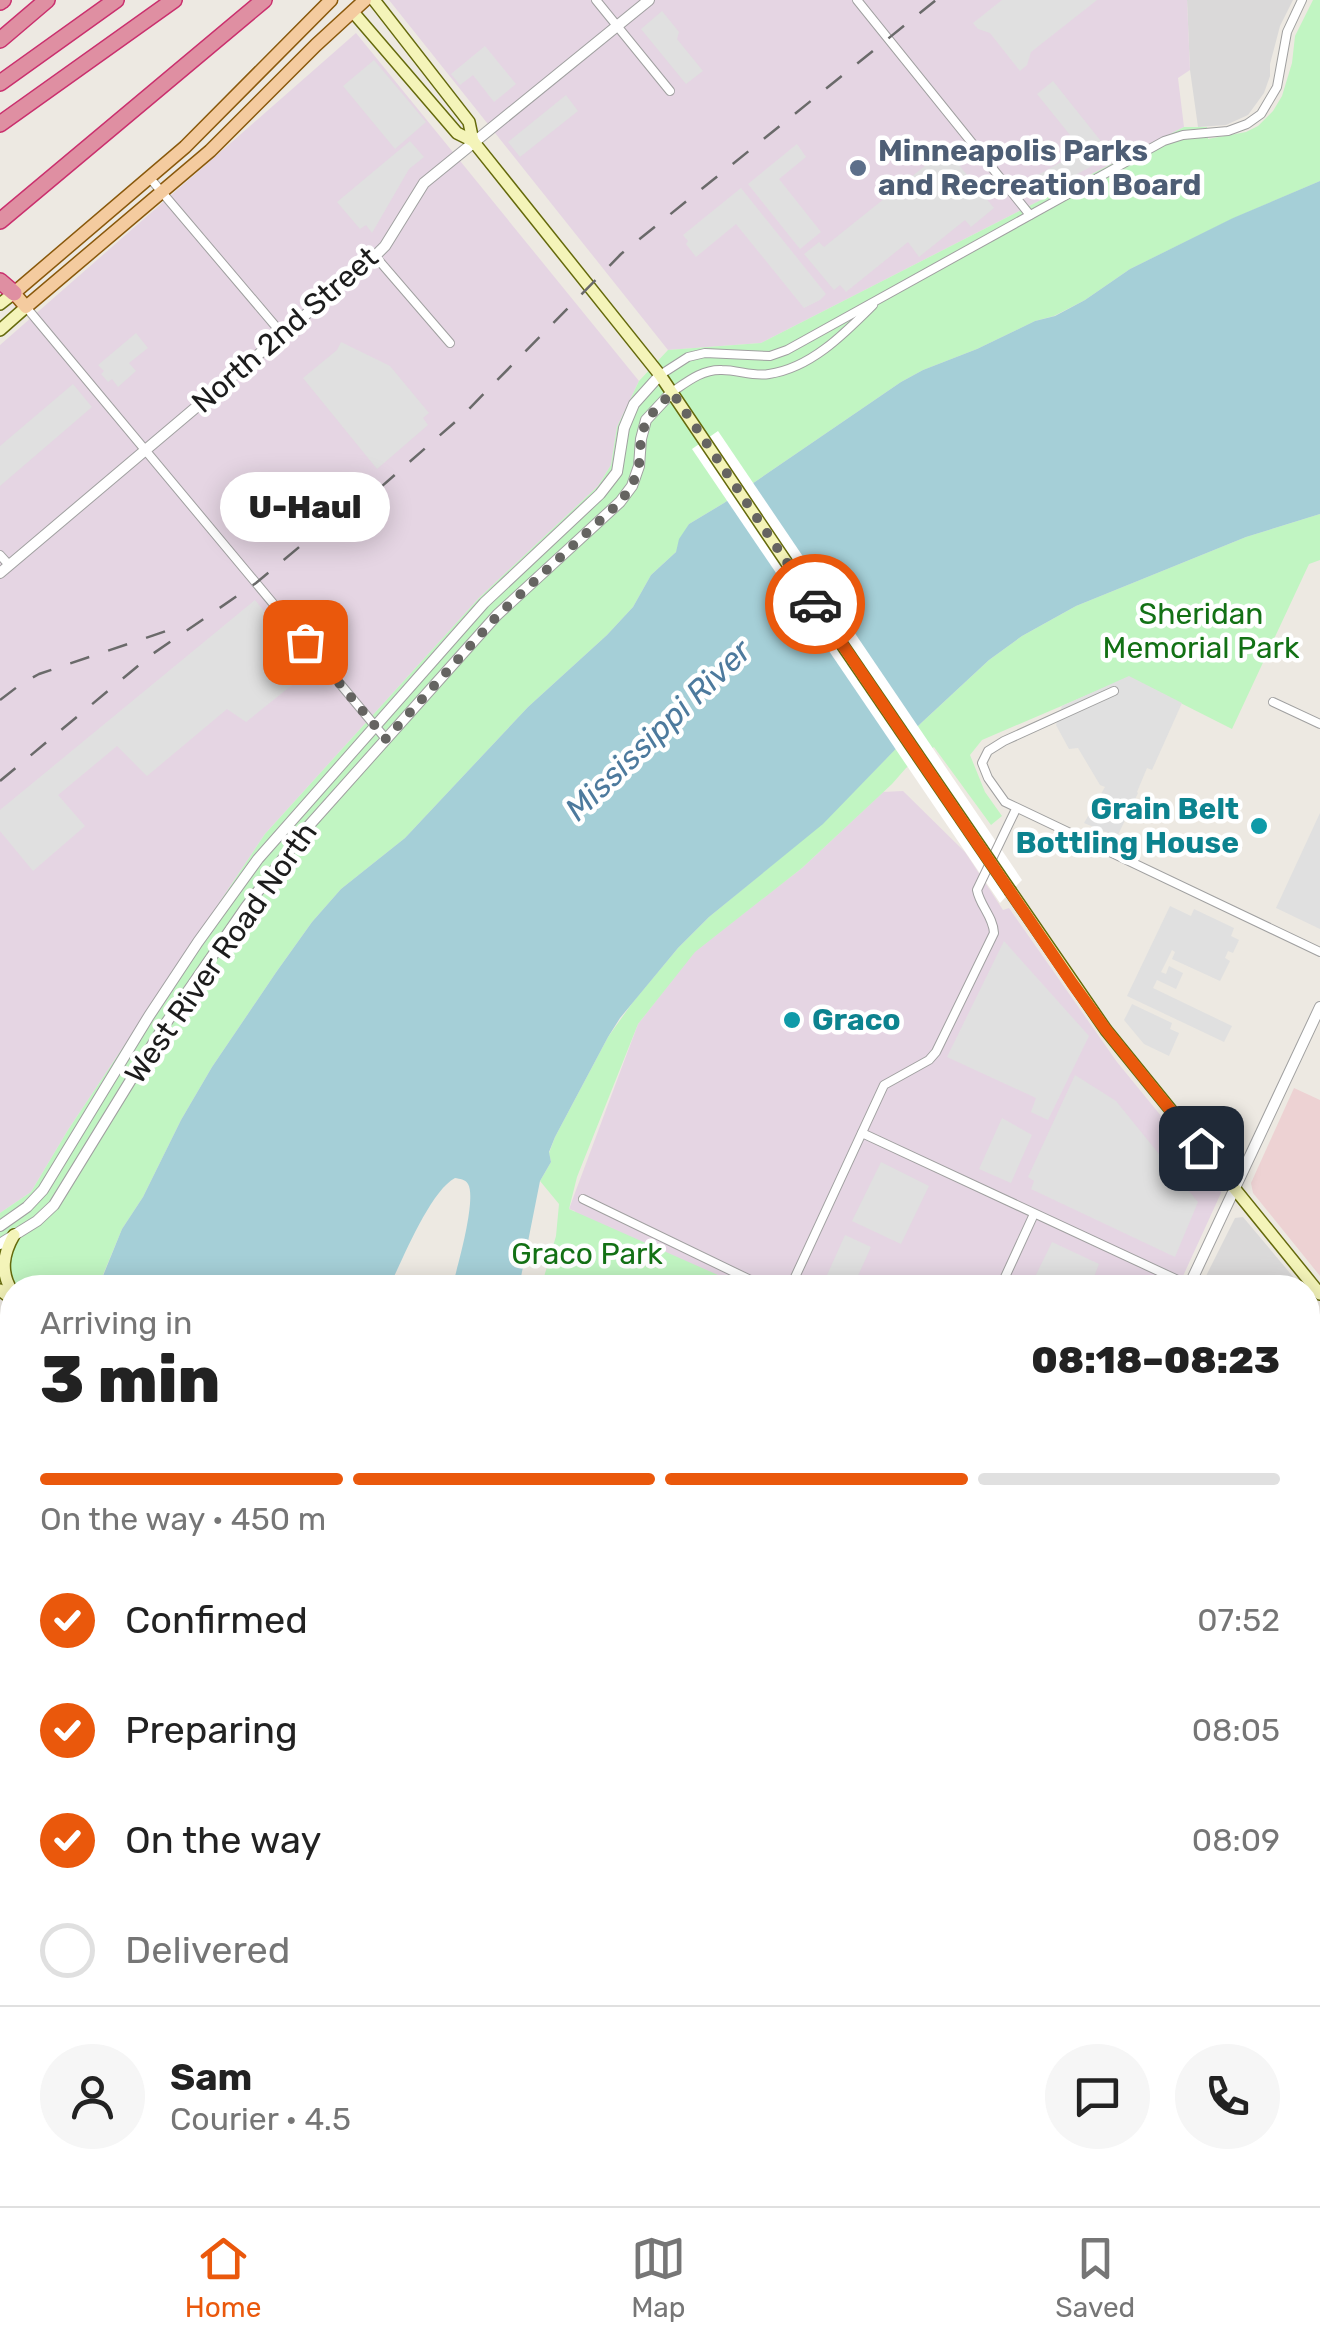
<!DOCTYPE html>
<html lang="en">
<head>
<meta charset="utf-8">
<style>
  :root { --surface:#fff; --page:#f6f6f6; --text:#222; --muted:#767676; --line:#e0e0e0; --accent:#ea580c }
  body { margin:0; font-family:Rubik,sans-serif; background:var(--page); color:var(--text); height:100vh; display:flex; flex-direction:column; font-size:38px; white-space:nowrap }
  * { box-sizing:border-box; margin:0 }
  p { font-size:32px; color:var(--muted) }
  .icon { flex:none; width:55px; height:55px; fill:none; stroke:currentColor; stroke-width:2; stroke-linecap:round; stroke-linejoin:round }
  .map { position:relative; flex:1; overflow:hidden }
  .panel { position:absolute; left:0px; top:1275px; width:1320px; height:932px; display:flex; flex-direction:column; background:var(--surface); border-radius:40px 40px 0 0; box-shadow:0 5px 25px #0003 }
  .panel>* { flex:none }
  .pin { position:absolute; display:grid; place-items:center; width:85px; height:85px; color:#fff; margin:-42px; border-radius:20px; box-shadow:0 5px 15px #0006 }
  .courier { position:absolute; display:grid; place-items:center; width:100px; height:100px; margin:-50px; border:8px solid #ea580c; border-radius:50%; background:#fff; color:#222; box-shadow:0 2px 12px #0007 }
  .bubble { position:absolute; height:70px; border-radius:35px; background:var(--surface); box-shadow:0 5px 25px #0003; font-size:32px; font-weight:800; line-height:70px; text-align:center }
  .head em { font-style:normal; font-weight:800 }
  .head div { display:flex; flex-direction:column-reverse }
  .head { display:flex; align-items:center; justify-content:space-between; height:170px; padding:0 40px }
  h1 { font-size:65px; font-weight:800; line-height:75px }
  .bar { display:grid; grid-template-columns:repeat(4,1fr); gap:15px 10px; align-content:center; height:120px; padding:0 40px }
  .bar i { height:12px; border-radius:8px; background:var(--line) }
  .bar .current { background:var(--accent) }
  .bar p { grid-column:span 4 }
  .line { display:flex; align-items:center; gap:25px; padding:0 40px; border-top:2px solid var(--line) }
  .line div { flex:1 }
  .round { display:grid; place-items:center; flex:none; width:105px; height:105px; border-radius:52px; background:var(--page) }
  ol { padding:0 40px; list-style:none }
  li { display:flex; align-items:center; gap:30px; height:110px }
  li p { margin-inline-start:auto }
  li .icon { padding:10px; border-radius:50%; background:var(--accent); color:#fff; stroke-width:4 }
  li:last-child { color:var(--muted) }
  li i { width:55px; height:55px; border:5px solid var(--line); border-radius:50% }
  .tabs { display:flex; justify-content:space-around; align-items:center; height:140px; border-top:2px solid var(--line); background:var(--surface); font-size:28px; color:var(--muted) }
  .tabs a { display:grid; justify-items:center; gap:5px }
  .tabs .current { color:var(--accent) }
  .map>svg:first-child { display:block }
  .residential { fill:#dad9d9 }
  .commercial { fill:#edd2d3 }
  .industrial { fill:#e5d5e3 }
  .park { fill:#c1f5c2 }
  .parking { fill:#e0e0e0 }
  .water { fill:#a5cfd7 }
  .pier { fill:#fff }
  .lines { fill:none; stroke-linecap:round; stroke-linejoin:round }
  .minor-casing { stroke:#a0a0a0; stroke-width:10 }
  .tertiary-casing { stroke:#a0a0a0; stroke-width:12 }
  .secondary-casing { stroke:#656a0c; stroke-width:14 }
  .primary-casing { stroke:#89580b; stroke-width:15 }
  .motorway-casing { stroke:#ca306e; stroke-width:18 }
  .minor { stroke:#fff; stroke-width:8 }
  .tertiary { stroke:#fff; stroke-width:10 }
  .secondary { stroke:#f4f4b9; stroke-width:11 }
  .primary { stroke:#f4cb9f; stroke-width:12 }
  .motorway { stroke:#df8fa2; stroke-width:15 }
  .rail { stroke:#6a6a6a; stroke-width:2.5; stroke-dasharray:20 20; stroke-linecap:butt }
  .secondary-bridge-casing { stroke:#656a0c; stroke-width:14; stroke-linecap:butt }
  .secondary-bridge { stroke:#f4f4b9; stroke-width:11 }
  .done { stroke:#656461; stroke-width:10; stroke-dasharray:0 18 }
  .route { stroke:#ea580c; stroke-width:12 }
  .service-dot { fill:#5c6f8a; stroke:#fff; stroke-width:4 }
  .culture-dot { fill:#0f9aa8; stroke:#fff; stroke-width:4 }
  .labels { text-anchor:middle; stroke-width:9; stroke-linejoin:round; paint-order:stroke }
  .service-label { font-size:30px; font-weight:bold; fill:#4e5e75; stroke:#fff; text-anchor:start }
  .street-label { font-size:30px; fill:#1c1c1c; stroke:#fff }
  .park-label { font-size:30px; fill:#137115; stroke:#fff }
  .culture-label { font-size:30px; font-weight:bold; fill:#0d838f; stroke:#fff; text-anchor:end }
  .water-label { font-size:32px; font-style:italic; fill:#4d7a9d; stroke:#fff }
</style>
</head>
<body>
<div class="map">
<svg width="1320" height="2206" viewBox="0 0 1320 2206">
  <rect width="100%" height="100%" fill="#ede9e2"/>
  <g class="residential">
    <path d="M1187 0H1293L1280 26 1270 64V76L1264 93 1248 115 1226 125 1198 127 1190 70Z"/>
    <path d="M1243 1217 1295 1279 1290 1288 1215 1287 1206 1281V1276L1235 1218Z"/>
    <path d="M1308 1941 1320 1946V2126L1308 2120Z"/>
    <path d="M806 2195H957L952 2206H808Z"/>
    <path d="M984 2195H1135L1159 2206H979Z"/>
  </g>
  <path class="commercial" d="M1294 1088 1320 1100V1276L1253 1193 1251 1183Z"/>
  <g class="industrial">
    <path d="M389 0H1187L1190 70 1178 78 1184 127 761 343 668 350Z"/>
    <path d="M356 33 639 381 617 427 611 465 598 486 479 598 265 834 68 1130 31 1192 0 1213V345Z"/>
    <path d="M903 791 965 852 1003 910 1009 908 1117 1062 1220 1188 1221 1193 1178 1287H584L575 1211 569 1209 638 1024 694 952 802 868 883 792Z"/>
  </g>
  <g class="park">
    <path d="M1313 0H1320V181L1234 218 1130 269 1085 300 1054 316 1035 321 977 349 923 370 901 382 724 503 689 524 676 552 651 575 633 607 607 635 528 707 405 838 341 889 312 922 277 971 212 1067 181 1120 143 1197 122 1229 98 1287H19L0 1276V1213L31 1192 68 1130 265 834 479 598 598 486 611 465 617 427 639 381 668 350 761 343 1184 127H1207L1208 139 1246 132 1258 126 1273 111 1282 96 1292 63 1295 36Z"/>
    <path d="M1320 514V560L1309 564 1232 729 1129 677 982 740 970 755 985 792 1002 816 991 825 934 747 906 768 892 784 802 868 695 952 638 1024 577 1177 569 1209 745 1287H541L556 1236 559 1204 540 1181 551 1162 549 1153 555 1137 608 1037 633 1002 678 948 709 917 823 823 919 725 989 660 1022 636 1076 606 1246 537Z"/>
    <path d="M0 1321 12 1327V1641L0 1647Z"/>
    <path d="M0 1699 12 1701V2195H69V2206H0Z"/>
    <path d="M321 2195H782L784 2206H326Z"/>
  </g>
  <g class="parking">
    <path d="M1002 0H1097L1031 52 1027 65 1020 71 990 33 978 29 973 23Z"/>
    <path d="M662 11 679 32 677 39 703 71 686 84 641 29Z"/>
    <path d="M485 46 516 84 494 102 473 75 460 85 451 74Z"/>
    <path d="M374 60 426 122 395 149 343 86Z"/>
    <path d="M1053 81 1112 155 1039 195 1031 179 1082 150 1037 94Z"/>
    <path d="M566 95 578 111 520 157 508 142Z"/>
    <path d="M410 141 424 157 409 169 372 233 366 225 360 229 337 202Z"/>
    <path d="M797 144 806 157 779 179 821 232 800 249 748 184Z"/>
    <path d="M946 149 994 208 971 227 965 220 919 257 908 242 846 292 840 285 834 290 804 254 819 242 824 247Z"/>
    <path d="M741 188 826 294 820 300 804 308 736 224 696 257 686 244 688 241 683 235Z"/>
    <path d="M136 333 148 348 129 363 136 371 118 387 112 379 108 382 101 374 104 371 98 365Z"/>
    <path d="M341 342 390 366 429 413 423 418 428 425 377 469 303 378 337 350Z"/>
    <path d="M73 384 92 407 0 486V446Z"/>
    <path d="M255 600 312 669 246 722 227 709 147 776 117 746 58 795 85 826 33 871 0 831V810Z"/>
    <path d="M1129 676 1182 703 1152 770 1147 768 1137 792 1138 793 1117 837 1084 823 1105 787 1100 785 1078 748 1069 749 1056 725 1062 706Z"/>
    <path d="M1320 813V929L1276 908Z"/>
    <path d="M1170 906 1191 916 1194 909 1234 928 1231 936 1239 940 1233 953 1228 951 1225 958 1230 961 1220 981 1172 959 1175 952 1172 950 1161 972 1166 974 1169 966 1183 973 1176 989 1157 980 1153 988 1232 1026 1224 1042 1127 996Z"/>
    <path d="M1004 941 1089 1036 1048 1120 1031 1112 1036 1098 947 1057Z"/>
    <path d="M1132 1004 1172 1023 1170 1029 1179 1033 1169 1056 1144 1044 1124 1020Z"/>
    <path d="M1075 1075 1116 1101 1198 1202 1175 1257 1031 1189 1034 1181 1028 1177Z"/>
    <path d="M1002 1118 1032 1135 1011 1183 979 1169Z"/>
    <path d="M881 1162 929 1186 901 1244 852 1221Z"/>
    <path d="M845 1235 871 1247 853 1287 827 1275Z"/>
    <path d="M1052 1242 1099 1264 1090 1287H1030Z"/>
  </g>
  <g class="water">
    <path d="M1320 181V514L1246 537 1076 606 1022 636 989 660 919 725 823 824 709 917 678 948 620 1018 608 1037 555 1137 549 1152 551 1162 540 1181 519 1287H452C457 1269 477 1199 468 1184 465 1179 460 1179 455 1178 430 1191 402 1261 389 1287L98 1288 122 1229 143 1197 181 1120 212 1067 277 971 312 922 341 889 405 838 528 707 607 635 633 607 651 575 676 552 679 539 689 524 724 503 901 382 923 370 977 349 1035 321 1055 316 1085 300 1130 269 1233 218Z"/>
    <path d="M69 2195H321L326 2206H69Z"/>
  </g>
  <path class="pier" d="M718 431 1022 880 1000 903 692 449Z"/>
  <g class="lines">
    <g class="minor-casing">
      <g id="minor">
        <path d="M596 0 670 91"/>
        <path d="M857 0 1030 215"/>
        <path d="M149 177 283 335"/>
        <path d="M375 256 450 343"/>
        <path d="M26 307 386 739"/>
        <path d="M660 375 688 357 705 353 770 356 787 350 1164 141 1183 135 1228 131 1247 124 1261 114 1277 87 1287 32 1302 0"/>
        <path d="M672 392C688 381 703 369 722 370 738 370 754 377 769 374 811 368 845 333 873 305"/>
        <path d="M0 555 9 565"/>
        <path d="M1114 691 1004 741 988 751 982 763 988 778 1005 802 1320 952"/>
        <path d="M1273 702 1320 724"/>
        <path d="M862 1133 1195 1288"/>
        <path d="M583 1199 767 1288"/>
        <path d="M790 1288 884 1085 929 1060 936 1052 994 933C993 916 980 906 977 890L1016 809"/>
        <path d="M1000 1288 1034 1214"/>
        <path d="M1308 1340 1320 1346"/>
        <path d="M1308 1451 1320 1424"/>
        <path d="M1308 1487 1320 1461"/>
        <path d="M1308 1537 1320 1543"/>
        <path d="M0 1956C13 2010 16 2062 0 2116"/>
        <path d="M1308 2129 1320 2135"/>
        <path d="M959 2206 964 2195"/>
        <path d="M975 2206 980 2195"/>
      </g>
    </g>
    <g class="tertiary-casing">
      <g id="tertiary">
        <path d="M0 573 375 256 385 246 424 183 649 0"/>
        <path d="M0 1226 27 1207 43 1190 149 1016 198 942 258 859 484 603 600 494 617 472 624 428 634 404 660 375"/>
        <path d="M0 1244 37 1221 54 1205 164 1026 246 907 305 830 497 615 620 502 632 486 639 466 641 439 646 420 672 392"/>
        <path d="M1188 1288 1320 1007"/>
        <path d="M1308 1911 1320 1884"/>
        <path d="M793 2195 796 2206"/>
        <path d="M1170 2206 1175 2195"/>
      </g>
    </g>
    <g class="secondary-casing">
      <g id="secondary">
        <path d="M374 0 469 122 473 141"/>
        <path d="M353 12 457 133 473 141 660 375 826 621"/>
        <path d="M0 304 14 293"/>
        <path d="M0 330 26 307"/>
        <path d="M1011 892 1106 1030 1320 1294"/>
        <path d="M0 1290 12 1299"/>
        <path d="M12 1291C0 1272 3 1254 14 1235"/>
        <path d="M1308 1931 1320 1936"/>
      </g>
    </g>
    <g class="primary-casing">
      <path id="primary" d="M331 0 185 147 14 293 26 307 210 151 316 45 365 0"/>
    </g>
    <g class="motorway-casing">
      <g id="motorway">
        <path d="M0 2 3 0"/>
        <path d="M0 40 47 0"/>
        <path d="M0 83 116 0"/>
        <path d="M0 124 174 0"/>
        <path d="M0 221 264 0"/>
        <path d="M0 281 14 293"/>
      </g>
    </g>
    <use href="#minor" class="minor"/>
    <use href="#tertiary" class="tertiary"/>
    <use href="#secondary" class="secondary"/>
    <use href="#primary" class="primary"/>
    <use href="#motorway" class="motorway"/>
    <g class="rail">
      <path d="M0 700 21 684 39 674 181 626"/>
      <path d="M0 781 151 655 256 583 316 533 373 494 463 415 621 254 936 0"/>
    </g>
    <g class="secondary-bridge-casing">
      <path id="secondary-bridge" d="M826 621 1011 892"/>
    </g>
    <use href="#secondary-bridge" class="secondary-bridge"/>
  </g>
  <g class="lines">
    <path class="done" d="M305 642 386 739 498 615 620 502 632 486 639 466 641 439 646 420 672 392 815 604"/>
    <path class="route" d="M815 604 1072 983 1106 1030 1201 1148"/>
  </g>
  <circle class="service-dot" cx="858" cy="168" r="10"/>
  <g class="culture-dot">
    <circle cx="1259" cy="826" r="10"/>
    <circle cx="792" cy="1020" r="10"/>
  </g>
  <g class="labels">
    <g class="service-label">
      <text x="878" y="161">Minneapolis Parks<tspan x="878" dy="34">and Recreation Board</tspan></text>
    </g>
    <g class="street-label">
      <text transform="translate(285 330) rotate(-41)" y="10">North 2nd Street</text>
      <text transform="translate(221 953) rotate(-55)" y="10">West River Road North</text>
    </g>
    <g class="park-label">
      <text x="1201" y="624">Sheridan<tspan x="1201" dy="34">Memorial Park</tspan></text>
      <text x="587" y="1264">Graco Park</text>
    </g>
    <g class="culture-label">
      <text x="1239" y="819">Grain Belt<tspan x="1239" dy="34">Bottling House</tspan></text>
      <text x="812" y="1030" text-anchor="start">Graco</text>
    </g>
    <g class="water-label">
      <text transform="translate(658 730) rotate(-44)" y="11">Mississippi River</text>
    </g>
  </g>
</svg>
<div class="pin" style="left:305px;top:642px;background:#ea580c"><svg class="icon" aria-label="bag" viewBox="0 0 24 24"><path d="M5 8h14l-1 12H6zM9 8a3 3 0 0 1 6 0"/></svg></div>
<div class="pin" style="left:1201px;top:1148px;background:#1f2937"><svg class="icon" aria-label="home" viewBox="0 0 24 24"><path d="M3 11l9-7 9 7M6 9v11h12V9"/></svg></div>
<div class="courier" style="left:815px;top:604px"><svg class="icon" aria-label="car" viewBox="0 0 24 24"><path d="M5 17H2v-5l4-1 3-4h7l3 4 3 1v5h-3M9 17h6M6 11h13"/><circle cx="7" cy="17" r="2"/><circle cx="17" cy="17" r="2"/></svg></div>
<div class="bubble" style="left:220px;top:472px;width:170px">U-Haul</div>
<section class="panel">
<div class="head"><div><h1>3 min</h1><p>Arriving in</p></div><em>08:18–08:23</em></div>
<div class="bar"><i class="current"></i><i class="current"></i><i class="current"></i><i></i><p>On the way · 450 m</p></div>
<ol>
<li><svg class="icon" aria-label="check" viewBox="0 0 24 24"><path d="M5 12l5 5 9-10"/></svg>Confirmed<p>07:52</p></li>
<li><svg class="icon" aria-label="check" viewBox="0 0 24 24"><path d="M5 12l5 5 9-10"/></svg>Preparing<p>08:05</p></li>
<li><svg class="icon" aria-label="check" viewBox="0 0 24 24"><path d="M5 12l5 5 9-10"/></svg>On the way<p>08:09</p></li>
<li><i></i>Delivered</li>
</ol>
<div class="line" style="height:180px"><a class="round"><svg class="icon" aria-label="person" viewBox="0 0 24 24"><circle cx="12" cy="8" r="4"/><path d="M4 21q1-7 8-7t8 7"/></svg></a><div><b>Sam</b><p>Courier · 4.5</p></div><a class="round"><svg class="icon" aria-label="chat" viewBox="0 0 24 24"><path d="M4 5h16v11H9l-5 4z"/></svg></a><a class="round"><svg class="icon" aria-label="phone" viewBox="0 0 24 24"><path d="M5 4h4l2 5-3 2q2 4 5 5l2-3 5 2v4C11 20 4 13 5 4z"/></svg></a></div>
</section>
</div>
<nav class="tabs">
<a class="current"><svg class="icon" aria-label="home" viewBox="0 0 24 24"><path d="M3 11l9-7 9 7M6 9v11h12V9"/></svg>Home</a>
<a><svg class="icon" aria-label="map" viewBox="0 0 24 24"><path d="M3 6l6-2 6 2 6-2v14l-6 2-6-2-6 2zM9 4v14M15 6v14"/></svg>Map</a>
<a><svg class="icon" aria-label="saved" viewBox="0 0 24 24"><path d="M7 4h10v16l-5-4-5 4z"/></svg>Saved</a>
</nav>
</body>
</html>
